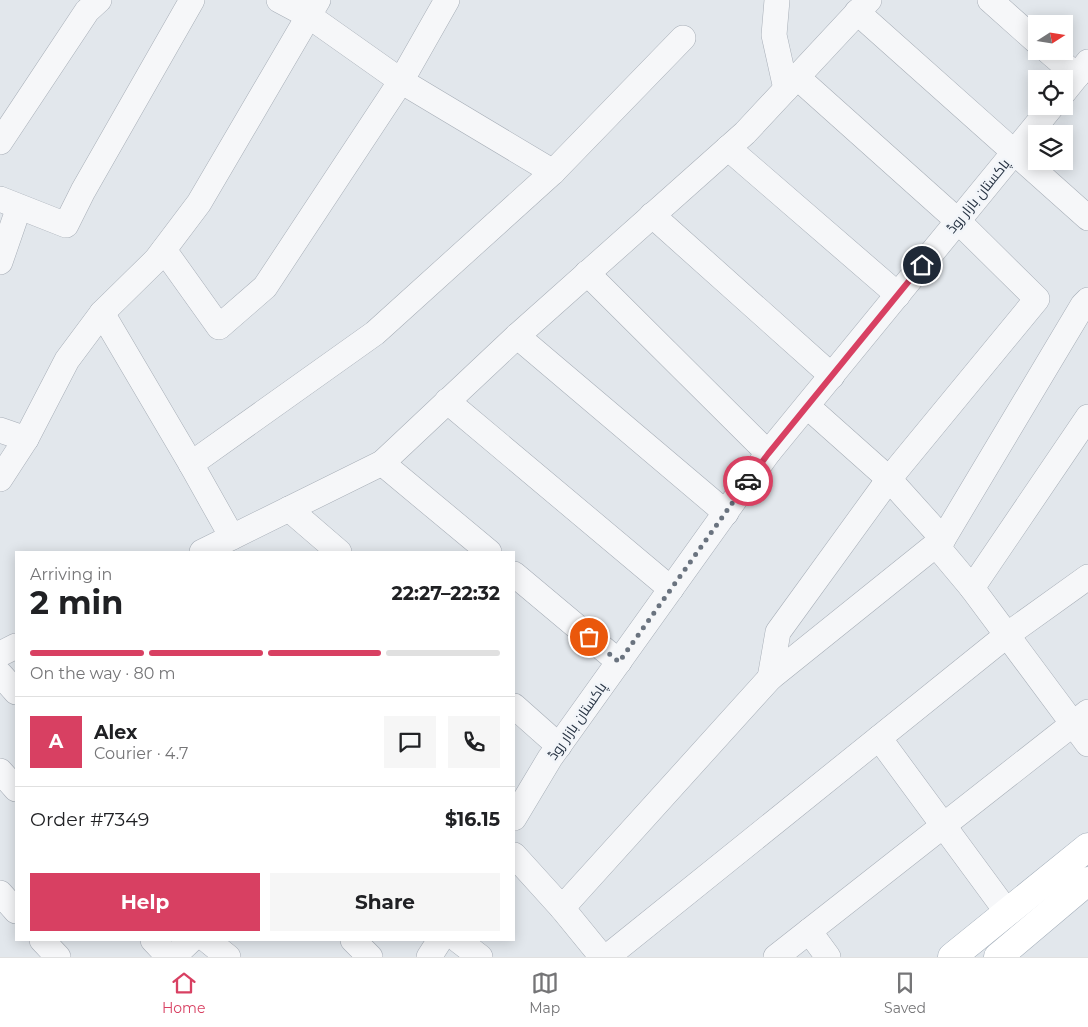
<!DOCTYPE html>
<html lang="en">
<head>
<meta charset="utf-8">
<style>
  :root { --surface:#fff; --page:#f6f6f6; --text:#202124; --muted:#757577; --line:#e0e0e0; --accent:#d84062 }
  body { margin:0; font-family:Montserrat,Cairo,sans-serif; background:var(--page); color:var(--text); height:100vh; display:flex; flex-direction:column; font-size:19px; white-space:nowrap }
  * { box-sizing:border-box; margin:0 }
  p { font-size:16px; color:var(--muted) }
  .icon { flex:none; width:28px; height:28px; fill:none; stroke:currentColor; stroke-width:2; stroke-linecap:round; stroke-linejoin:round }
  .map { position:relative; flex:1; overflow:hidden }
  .details { position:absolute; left:15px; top:551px; width:500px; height:390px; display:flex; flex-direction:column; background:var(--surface); border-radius:0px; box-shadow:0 2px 12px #0003 }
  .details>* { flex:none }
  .needle { width:32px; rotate:78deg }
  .tools { position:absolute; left:1028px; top:15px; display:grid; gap:10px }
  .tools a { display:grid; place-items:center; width:45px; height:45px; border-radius:0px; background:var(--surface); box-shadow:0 2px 12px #0003; font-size:25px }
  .pin { position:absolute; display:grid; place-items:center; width:42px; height:42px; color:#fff; margin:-21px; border:2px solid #fff; border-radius:50%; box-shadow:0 1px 5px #0007 }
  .courier { position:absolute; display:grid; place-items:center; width:50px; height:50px; margin:-25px; border:4px solid #d84062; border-radius:50%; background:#fff; color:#222; box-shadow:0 1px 6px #0007 }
  .overview em { font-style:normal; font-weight:700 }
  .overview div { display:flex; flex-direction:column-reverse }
  .overview { display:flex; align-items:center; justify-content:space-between; height:85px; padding:0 15px }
  h1 { font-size:32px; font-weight:700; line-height:38px }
  .bar { display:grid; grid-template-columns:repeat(4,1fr); gap:8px 5px; align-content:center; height:60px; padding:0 15px }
  .bar i { height:6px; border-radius:4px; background:var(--line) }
  .bar .active { background:var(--accent) }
  .bar p { grid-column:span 4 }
  .line { display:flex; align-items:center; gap:12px; padding:0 15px; border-top:1px solid var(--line) }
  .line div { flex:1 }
  .round { display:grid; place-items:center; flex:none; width:52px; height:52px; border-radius:0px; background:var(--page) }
  .action { display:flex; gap:10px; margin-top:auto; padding:10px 15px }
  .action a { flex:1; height:58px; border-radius:0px; background:var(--accent); color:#fff; font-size:20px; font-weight:700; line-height:58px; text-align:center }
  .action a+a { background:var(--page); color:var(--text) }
  .tab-bar { display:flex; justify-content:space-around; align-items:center; height:70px; border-top:1px solid var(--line); background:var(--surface); font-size:14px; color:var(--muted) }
  .tab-bar a { display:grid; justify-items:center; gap:2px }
  .tab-bar .active { color:var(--accent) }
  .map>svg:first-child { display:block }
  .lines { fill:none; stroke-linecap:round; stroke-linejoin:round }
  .minor-casing { stroke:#a7aeb7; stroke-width:26 }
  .major-casing { stroke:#a1acb8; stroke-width:29 }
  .minor { stroke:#f6f7f9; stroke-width:25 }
  .major { stroke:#fff; stroke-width:28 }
  .done { stroke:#6a737f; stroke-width:5; stroke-dasharray:0 9 }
  .route { stroke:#d84062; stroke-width:6 }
  .labels { text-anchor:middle; stroke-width:5; stroke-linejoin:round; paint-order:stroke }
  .street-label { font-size:14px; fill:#293545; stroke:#f2f5f9 }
</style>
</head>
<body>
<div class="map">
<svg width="1088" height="957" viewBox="0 0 1088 957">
  <rect width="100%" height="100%" fill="#e2e7ec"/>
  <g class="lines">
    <g class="minor-casing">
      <g id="minor">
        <path d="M279 0 309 16 401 81 553 172"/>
        <path d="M777 0 774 35 786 89"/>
        <path d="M990 0 1036 41"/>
        <path d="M857 12 1088 218"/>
        <path d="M1048 51 1077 76"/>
        <path d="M1064 92 1088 62"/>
        <path d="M0 142 87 11 99 0"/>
        <path d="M728 148 898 295"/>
        <path d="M0 199 66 225 83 191 192 0"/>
        <path d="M652 215 832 376"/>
        <path d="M164 250 219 327 265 287 401 81 447 0"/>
        <path d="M0 262 19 207"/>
        <path d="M587 273 768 453"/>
        <path d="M102 313 191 464"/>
        <path d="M517 336 726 513"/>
        <path d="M447 401 671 589"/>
        <path d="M807 406 889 479 943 539"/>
        <path d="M0 430 26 439"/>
        <path d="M382 463 489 552"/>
        <path d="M0 479 26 439 67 360 102 313 156 260 199 203 318 0"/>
        <path d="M289 509 339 552"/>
        <path d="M232 537 191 464 375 333 553 172 683 38"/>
        <path d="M936 545 972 588 1088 744"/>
        <path d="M202 552 382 463 517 336 745 133 869 0"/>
        <path d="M514 574 619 662"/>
        <path d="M972 588 1088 417"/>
        <path d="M0 654 16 646"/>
        <path d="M0 674 16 692"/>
        <path d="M770 678 778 632 889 479 1037 299 958 221 797 77"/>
        <path d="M514 706 559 746"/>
        <path d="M879 738 1007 912"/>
        <path d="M0 771 16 789"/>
        <path d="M514 818 550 758 768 453 1052 106"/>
        <path d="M514 855 562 908 770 678 943 539 1083 305 1088 300"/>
        <path d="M0 893 16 911"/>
        <path d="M562 908 602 957"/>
        <path d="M809 931 828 957"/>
        <path d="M42 940 58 957"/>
        <path d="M153 940 169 957"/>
        <path d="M207 940 228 957"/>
        <path d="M353 940 370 957"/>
        <path d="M458 940 480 957"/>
        <path d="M173 957 191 940"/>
        <path d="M429 957 440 940"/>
        <path d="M607 957 1007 635 1088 577"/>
        <path d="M776 957 1088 712"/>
      </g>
    </g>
    <g class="major-casing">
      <g id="major">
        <path d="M952 957 1088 847"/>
        <path d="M998 957 1088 881"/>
      </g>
    </g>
    <use href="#minor" class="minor"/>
    <use href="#major" class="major"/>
  </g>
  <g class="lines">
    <path class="done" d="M589 637 619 662 748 481"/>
    <path class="route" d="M748 481 768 454 922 265"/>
  </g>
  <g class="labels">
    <g class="street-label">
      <text transform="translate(978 196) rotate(-51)" y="5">پاکستان بازار روڈ</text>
      <text transform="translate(577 721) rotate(-55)" y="5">پاکستان بازار روڈ</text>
    </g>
  </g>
</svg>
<div class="tools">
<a><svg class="needle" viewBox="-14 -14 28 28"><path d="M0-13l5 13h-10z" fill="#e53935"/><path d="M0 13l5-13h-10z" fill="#757577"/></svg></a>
<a><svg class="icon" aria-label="locate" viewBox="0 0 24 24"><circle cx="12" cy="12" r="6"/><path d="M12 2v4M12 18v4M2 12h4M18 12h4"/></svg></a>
<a><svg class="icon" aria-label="layers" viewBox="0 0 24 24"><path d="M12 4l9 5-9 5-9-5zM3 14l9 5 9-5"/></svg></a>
</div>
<div class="pin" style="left:589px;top:637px;background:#ea580c"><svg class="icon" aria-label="bag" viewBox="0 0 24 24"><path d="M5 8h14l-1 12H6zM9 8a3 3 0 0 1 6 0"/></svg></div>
<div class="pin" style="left:922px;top:265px;background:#1f2937"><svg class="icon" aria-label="home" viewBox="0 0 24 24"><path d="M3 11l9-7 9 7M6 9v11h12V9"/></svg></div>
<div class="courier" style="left:748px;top:481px"><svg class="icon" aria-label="car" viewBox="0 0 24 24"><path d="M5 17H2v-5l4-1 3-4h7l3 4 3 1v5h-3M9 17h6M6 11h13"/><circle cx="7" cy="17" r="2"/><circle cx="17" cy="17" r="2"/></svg></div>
<section class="details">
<div class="overview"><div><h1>2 min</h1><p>Arriving in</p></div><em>22:27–22:32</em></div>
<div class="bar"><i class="active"></i><i class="active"></i><i class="active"></i><i></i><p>On the way · 80 m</p></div>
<div class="line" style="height:90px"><b class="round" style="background:var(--accent);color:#fff">A</b><div><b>Alex</b><p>Courier · 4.7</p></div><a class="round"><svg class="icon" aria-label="chat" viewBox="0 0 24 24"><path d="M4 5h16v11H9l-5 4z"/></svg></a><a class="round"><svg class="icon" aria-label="phone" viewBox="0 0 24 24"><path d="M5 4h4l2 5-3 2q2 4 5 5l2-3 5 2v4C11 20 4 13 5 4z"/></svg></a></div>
<div class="line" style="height:65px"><div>Order #7349</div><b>$16.15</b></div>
<div class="action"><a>Help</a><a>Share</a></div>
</section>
</div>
<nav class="tab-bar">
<a class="active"><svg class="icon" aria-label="home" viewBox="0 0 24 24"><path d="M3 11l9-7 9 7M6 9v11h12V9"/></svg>Home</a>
<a><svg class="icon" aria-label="map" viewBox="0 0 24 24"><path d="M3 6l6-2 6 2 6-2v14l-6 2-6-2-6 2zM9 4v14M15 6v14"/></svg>Map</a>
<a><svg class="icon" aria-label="saved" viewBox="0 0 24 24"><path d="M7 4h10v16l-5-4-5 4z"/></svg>Saved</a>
</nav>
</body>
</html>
